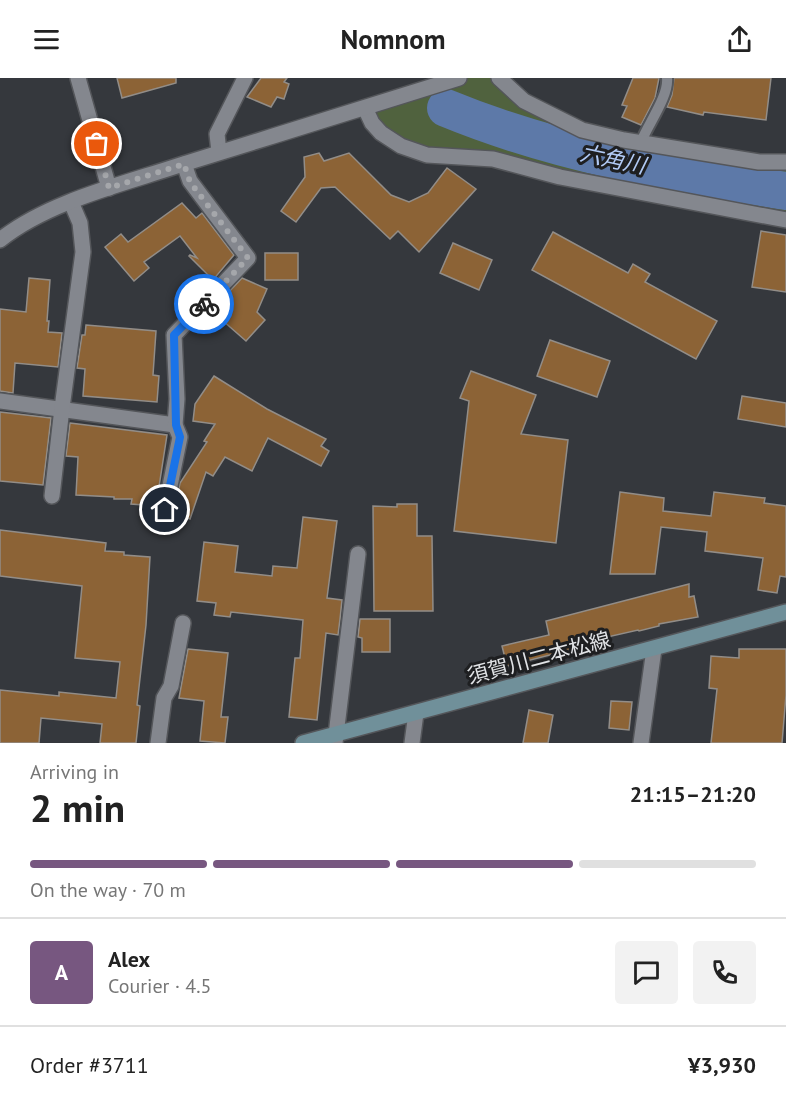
<!DOCTYPE html>
<html lang="en">
<head>
<meta charset="utf-8">
<style>
  :root { --surface:#fff; --page:#f2f2f2; --text:#222; --muted:#767676; --line:#e0e0e0; --accent:#775780 }
  body { margin:0; font-family:"PT Sans","Noto Sans JP",sans-serif; background:var(--page); color:var(--text); height:100vh; display:flex; flex-direction:column; font-size:22px; white-space:nowrap }
  * { box-sizing:border-box; margin:0 }
  p { font-size:20px; color:var(--muted) }
  .icon { flex:none; width:33px; height:33px; fill:none; stroke:currentColor; stroke-width:2; stroke-linecap:round; stroke-linejoin:round }
  .map { position:relative; height:665px; overflow:hidden }
  .sheet { display:flex; flex-direction:column; background:var(--surface); flex:1 }
  .sheet>* { flex:none }
  .pin { position:absolute; display:grid; place-items:center; width:51px; height:51px; color:#fff; margin:-26px; border:3px solid #fff; border-radius:50%; box-shadow:0 2px 6px #0007 }
  .courier { position:absolute; display:grid; place-items:center; width:60px; height:60px; margin:-30px; border:4px solid #1a73e8; border-radius:50%; background:#fff; color:#222; box-shadow:0 2px 8px #0007 }
  .overview em { font-style:normal; font-weight:700 }
  .overview div { display:flex; flex-direction:column-reverse }
  .overview { display:flex; align-items:center; justify-content:space-between; height:102px; padding:0 30px }
  h1 { font-size:39px; font-weight:700; line-height:45px }
  .bar { display:grid; grid-template-columns:repeat(4,1fr); gap:9px 6px; align-content:center; height:72px; padding:0 30px }
  .bar i { height:8px; border-radius:4px; background:var(--line) }
  .bar .selected { background:var(--accent) }
  .bar p { grid-column:span 4 }
  .line { display:flex; align-items:center; gap:15px; padding:0 30px; border-top:2px solid var(--line) }
  .line div { flex:1 }
  .round { display:grid; place-items:center; flex:none; width:63px; height:63px; border-radius:6px; background:var(--page) }
  header { display:flex; justify-content:space-between; align-items:center; height:78px; padding:0 30px; background:var(--surface); font-size:27px; font-weight:700 }
  .map>svg:first-child { display:block }
  .green { fill:#50623e }
  .lines { fill:none; stroke-linecap:round; stroke-linejoin:round }
  .river { stroke:#5d79a8; stroke-width:38 }
  .building { fill:#8c6336; stroke:#928d88; stroke-width:1.5 }
  .service-casing { stroke:#54565a; stroke-width:14 }
  .minor-casing { stroke:#54565a; stroke-width:18 }
  .tertiary-casing { stroke:#54565a; stroke-width:18 }
  .secondary-casing { stroke:#54565a; stroke-width:18 }
  .service { stroke:#84878e; stroke-width:10 }
  .minor { stroke:#84878e; stroke-width:15 }
  .tertiary { stroke:#84878e; stroke-width:15 }
  .secondary { stroke:#70909a; stroke-width:15 }
  .done { stroke:#a5a7ab; stroke-width:6; stroke-dasharray:0 10.8 }
  .route { stroke:#1a73e8; stroke-width:8 }
  .labels { text-anchor:middle; stroke-width:6; stroke-linejoin:round; paint-order:stroke }
  .street-label { font-size:21px; fill:#e1e3e6; stroke:#1e1f21 }
  .water-label { font-size:22px; font-style:italic; fill:#b1caf5; stroke:#1e1f21 }
</style>
</head>
<body>
<header><svg class="icon" aria-label="menu" viewBox="0 0 24 24"><path d="M4 6h16M4 12h16M4 18h16"/></svg>Nomnom<svg class="icon" aria-label="share" viewBox="0 0 24 24"><path d="M12 15V3M7 8l5-5 5 5M5 13v7h14v-7"/></svg></header>
<div class="map">
<svg width="786" height="665" viewBox="0 0 786 665">
  <rect width="100%" height="100%" fill="#35383d"/>
  <path class="green" d="M459 0H499L582 52 786 84V142L401 68 365 30Z"/>
  <g class="lines">
    <path class="river" d="M446 30C555 75 670 95 786 113"/>
  </g>
  <g class="building">
    <path d="M117 0H176V5L122 20Z"/>
    <path d="M261 0H287L284 4 289 6 284 21 277 19 271 29 247 19Z"/>
    <path d="M633 0H659L655 20 641 47 622 39 627 28 622 27Z"/>
    <path d="M674 0H771L766 42 704 34 703 37 667 29 672 17Z"/>
    <path d="M319 75 324 83 349 75 391 117 409 124 428 115 447 90 476 111 419 174 398 153 390 161 335 109 321 110 296 144 281 133 305 99 304 79Z"/>
    <path d="M182 125 196 140 202 135 234 177 213 202 189 178 190 177 197 180 180 158 144 184 149 190 134 203 105 169 121 156 128 164Z"/>
    <path d="M761 153 786 157V214L752 209Z"/>
    <path d="M553 154 628 195 633 186 650 196 645 204 717 243 696 281 532 192Z"/>
    <path d="M453 165 492 182 479 212 440 195Z"/>
    <rect x="265" y="175" width="33" height="27"/>
    <path d="M29 200 50 202 47 243H49L48 254 62 255 58 289 15 285 13 315 0 313V231L26 234Z"/>
    <path d="M242 200 267 211 257 234 265 242 246 263 214 235 229 217 227 216Z"/>
    <path d="M86 247 156 253 153 297 159 298 157 324 83 318 85 291 77 290 82 257H85Z"/>
    <path d="M550 262 610 283 597 319 537 298Z"/>
    <path d="M471 293 536 317 521 356 568 362 556 465 454 453 469 323 460 320Z"/>
    <path d="M214 298 267 331 326 361 321 368 329 373 321 388 268 360 252 393 225 379 213 398 206 394 190 441 174 435 180 405 207 364 204 363 215 346 193 343 195 326Z"/>
    <path d="M742 318 786 325V349L738 341Z"/>
    <path d="M0 334 51 340 43 407 0 403Z"/>
    <path d="M70 345 167 357 156 428 131 426 132 421H114V419L76 417 78 379 66 378Z"/>
    <path d="M620 414 664 420 663 433 711 438 714 414 765 420 764 425 786 428V499L780 498 777 515 758 512 763 480 705 473 707 454 661 449 655 496H610Z"/>
    <path d="M397 426H417V458H432L433 533H374L373 428 397 429Z"/>
    <path d="M303 439 337 443 327 520 342 522 340 541 338 557 326 555 317 642 289 639 295 580H300L303 542 231 534 230 539 214 537 216 525 197 523 204 464 238 468 235 494 272 498 273 488 297 490Z"/>
    <path d="M0 452 106 465 105 473 124 474V477L150 479 146 547 137 627 140 628 136 665H100L102 646 41 640 39 665H0V612L59 618V614L116 620 120 584 75 580 82 508 0 498Z"/>
    <path d="M689 506V519L694 518 698 539 659 546V548L639 553 638 552 585 564V568L507 588 502 568 549 557 546 543Z"/>
    <path d="M360 541H390V574H362V560L358 559Z"/>
    <path d="M188 571 228 575 221 639H228L225 665 200 663 204 623 179 620Z"/>
    <path d="M739 571H786V617L782 665H711L717 611 709 610 711 578 739 580Z"/>
    <path d="M611 623 632 624 629 652 609 650Z"/>
    <path d="M529 632 553 637 548 665H523Z"/>
  </g>
  <g class="lines">
    <g class="service-casing">
      <path id="service" d="M641 64C648 46 669 18 667 0"/>
    </g>
    <g class="minor-casing">
      <g id="minor">
        <path d="M499 0 524 23 582 52 624 62 759 84H786"/>
        <path d="M365 30 372 45 381 55 401 68 427 77 493 81 560 99 786 142"/>
        <path d="M219 74 217 56 245 0"/>
        <path d="M0 323 175 347 177 321 174 257 248 180 190 103 184 86"/>
        <path d="M52 418 62 330 83 174 80 145 71 124"/>
        <path d="M165 432 180 359 175 347"/>
        <path d="M158 665 164 620 171 608 183 545"/>
        <path d="M335 665 358 476"/>
        <path d="M412 665 416 635"/>
        <path d="M641 665 654 571"/>
      </g>
    </g>
    <g class="tertiary-casing">
      <g id="tertiary">
        <path d="M78 0 109 110"/>
        <path d="M0 162C47 124 123 106 180 87 273 58 367 29 459 0"/>
      </g>
    </g>
    <g class="secondary-casing">
      <path id="secondary" d="M303 665 786 534"/>
    </g>
    <use href="#service" class="service"/>
    <use href="#minor" class="minor"/>
    <use href="#tertiary" class="tertiary"/>
    <use href="#secondary" class="secondary"/>
  </g>
  <g class="lines">
    <path class="done" d="M97 66 109 110 184 86 190 104 248 180 204 226"/>
    <path class="route" d="M165 432 180 359 176 347 174 257 204 226"/>
  </g>
  <g class="labels">
    <g class="street-label">
      <text transform="translate(539 580) rotate(-15)" y="7">須賀川二本松線</text>
    </g>
    <g class="water-label">
      <text transform="translate(613 81) rotate(12)" y="8">六角川</text>
    </g>
  </g>
</svg>
<div class="pin" style="left:97px;top:66px;background:#ea580c"><svg class="icon" aria-label="bag" viewBox="0 0 24 24"><path d="M5 8h14l-1 12H6zM9 8a3 3 0 0 1 6 0"/></svg></div>
<div class="pin" style="left:165px;top:432px;background:#1f2937"><svg class="icon" aria-label="home" viewBox="0 0 24 24"><path d="M3 11l9-7 9 7M6 9v11h12V9"/></svg></div>
<div class="courier" style="left:204px;top:226px"><svg class="icon" aria-label="bike" viewBox="0 0 24 24"><circle cx="6" cy="16" r="4"/><circle cx="18" cy="16" r="4"/><path d="M6 16l4-8h5l3 8M10 8l3 8H6M13 5h3"/></svg></div>
</div>
<section class="sheet">
<div class="overview"><div><h1>2 min</h1><p>Arriving in</p></div><em>21:15–21:20</em></div>
<div class="bar"><i class="selected"></i><i class="selected"></i><i class="selected"></i><i></i><p>On the way · 70 m</p></div>
<div class="line" style="height:108px"><b class="round" style="background:var(--accent);color:#fff">A</b><div><b>Alex</b><p>Courier · 4.5</p></div><a class="round"><svg class="icon" aria-label="chat" viewBox="0 0 24 24"><path d="M4 5h16v11H9l-5 4z"/></svg></a><a class="round"><svg class="icon" aria-label="phone" viewBox="0 0 24 24"><path d="M5 4h4l2 5-3 2q2 4 5 5l2-3 5 2v4C11 20 4 13 5 4z"/></svg></a></div>
<div class="line" style="height:78px"><div>Order #3711</div><b>¥3,930</b></div>
</section>
</body>
</html>
